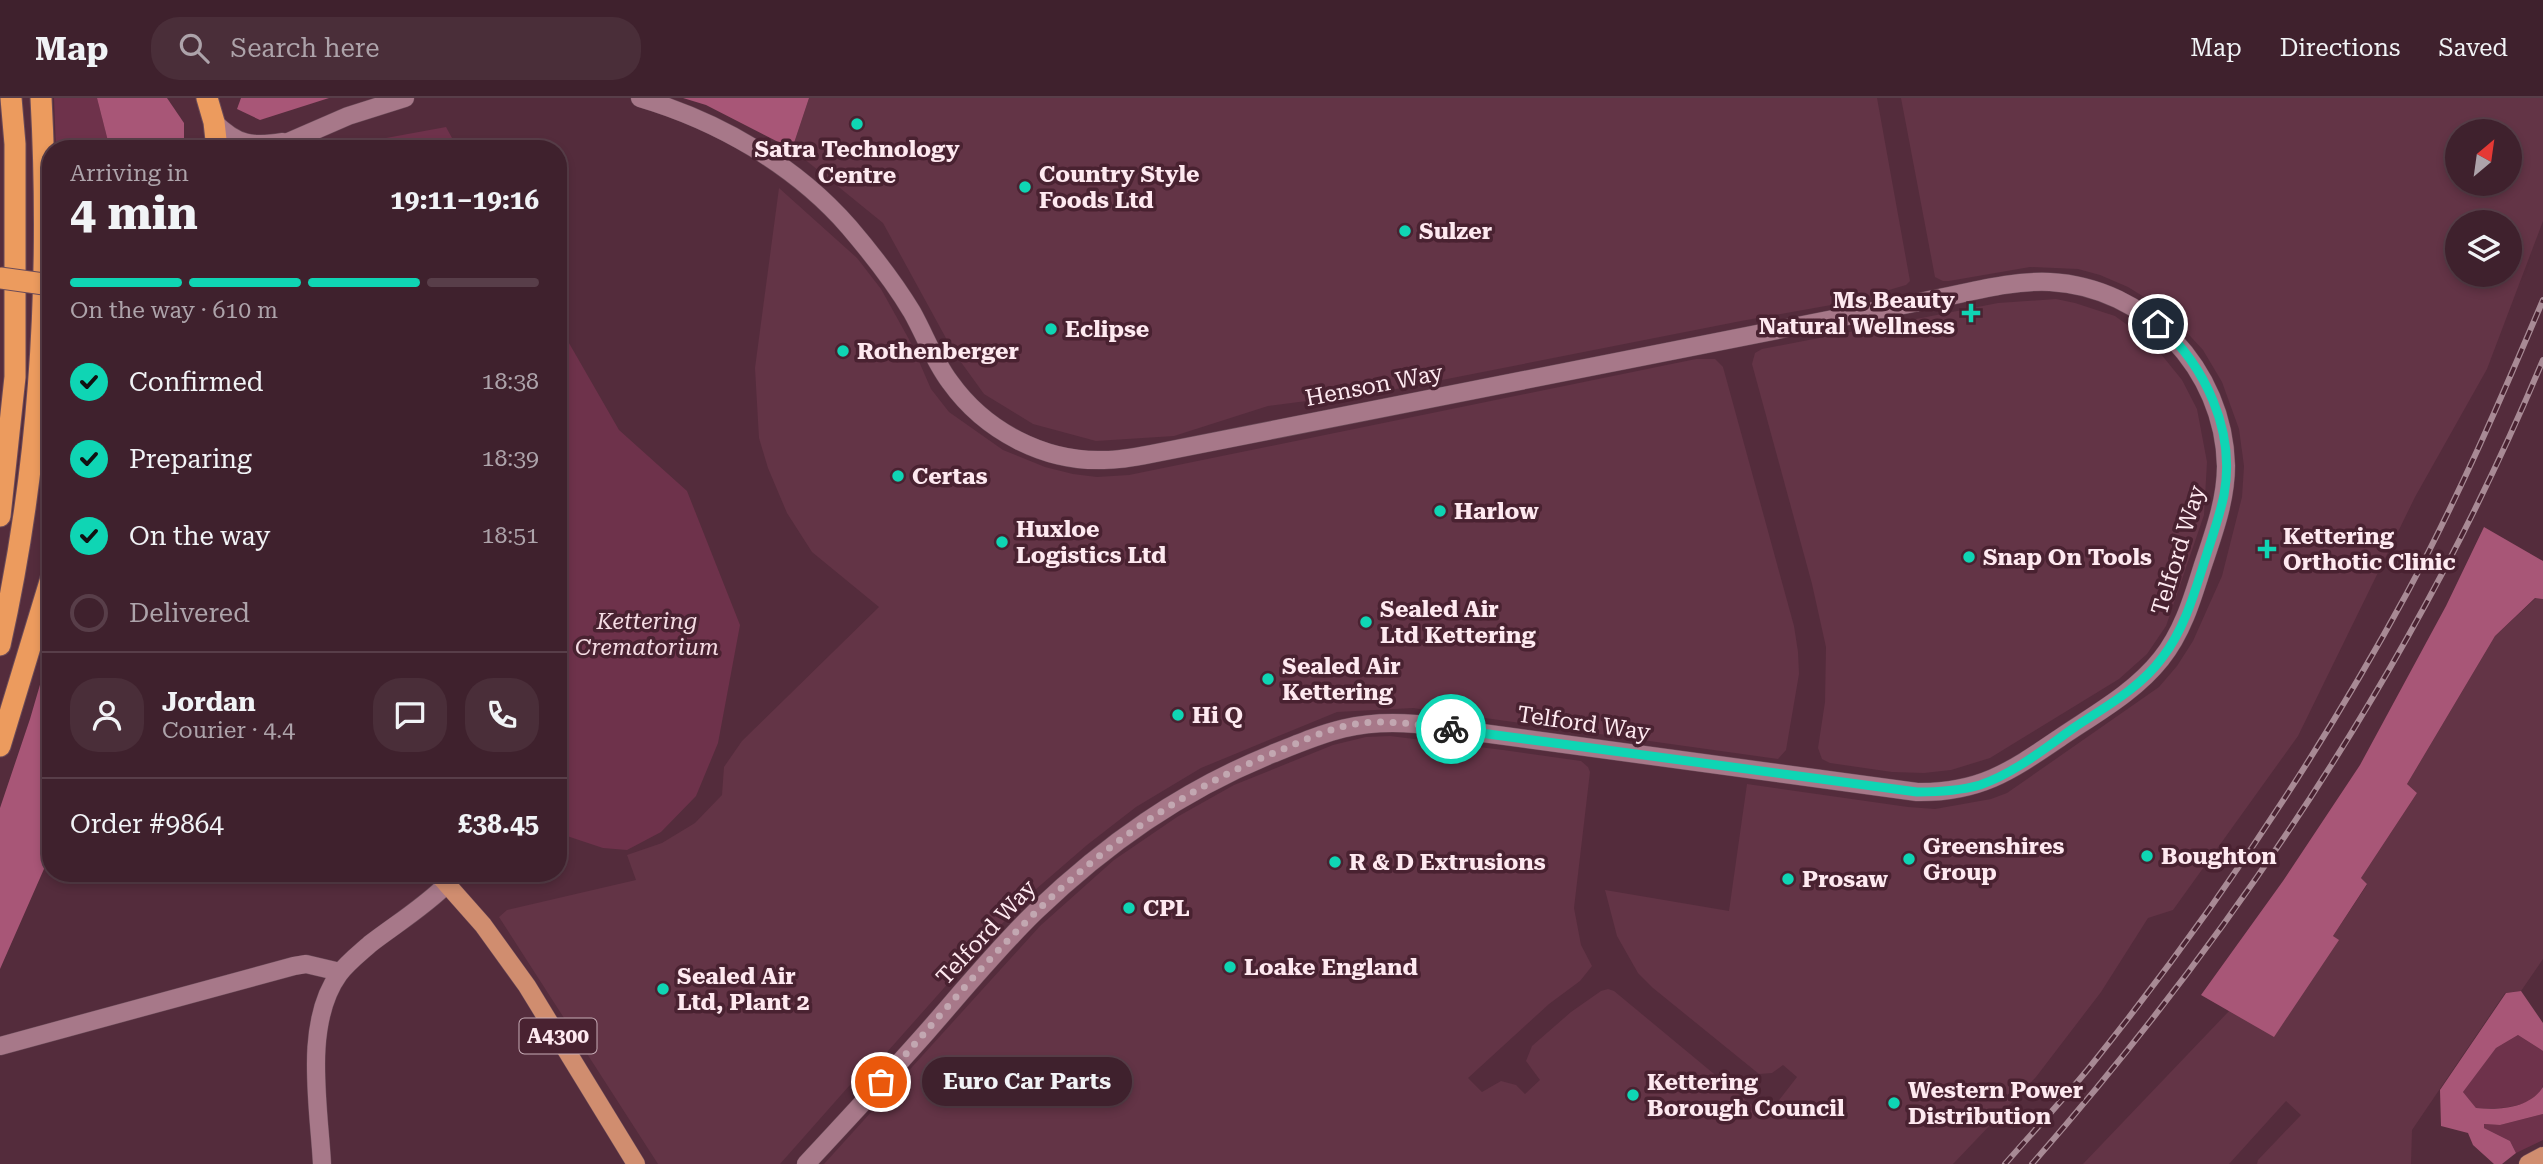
<!DOCTYPE html>
<html lang="en">
<head>
<meta charset="utf-8">
<style>
  :root { --surface:#3f212d; --page:#4a2e39; --text:#f1f3f6; --muted:#ada3aa; --line:#583e49; --accent:#0fd5b4 }
  body { margin:0; font-family:"Roboto Serif",serif; background:var(--page); color:var(--text); height:100vh; display:flex; flex-direction:column; font-size:26px; white-space:nowrap }
  * { box-sizing:border-box; margin:0 }
  p { font-size:23px; color:var(--muted) }
  .icon { flex:none; width:38px; height:38px; fill:none; stroke:currentColor; stroke-width:2; stroke-linecap:round; stroke-linejoin:round }
  .map { position:relative; flex:1; overflow:hidden }
  .panel { position:absolute; left:42px; top:42px; width:525px; height:742px; display:flex; flex-direction:column; background:var(--surface); border-radius:28px; box-shadow:0 4px 10px #0003,0 0 0 2px var(--line) }
  .panel>* { flex:none }
  .needle { width:46px; rotate:29deg }
  .tools { position:absolute; left:2445px; top:21px; display:grid; gap:14px }
  .tools a { display:grid; place-items:center; width:77px; height:77px; border-radius:50%; background:var(--surface); box-shadow:0 4px 10px #0003,0 0 0 2px var(--line); font-size:35px }
  .pin { position:absolute; display:grid; place-items:center; width:60px; height:60px; color:#fff; margin:-30px; border:4px solid #fff; border-radius:50%; box-shadow:0 2px 7px #0007 }
  .courier { position:absolute; display:grid; place-items:center; width:70px; height:70px; margin:-35px; border:5px solid #0fd5b4; border-radius:50%; background:#fff; color:#222; box-shadow:0 2px 9px #0007 }
  .bubble { position:absolute; height:49px; border-radius:24px; background:var(--surface); box-shadow:0 4px 10px #0003,0 0 0 2px var(--line); font-size:23px; font-weight:700; line-height:49px; text-align:center }
  .overview em { font-style:normal; font-weight:700 }
  .overview div { display:flex; flex-direction:column-reverse }
  .overview { display:flex; align-items:center; justify-content:space-between; height:119px; padding:0 28px }
  h1 { font-size:46px; font-weight:700; line-height:52px }
  .bar { display:grid; grid-template-columns:repeat(4,1fr); gap:10px 7px; align-content:center; height:84px; padding:0 28px }
  .bar i { height:9px; border-radius:5px; background:var(--line) }
  .bar .active { background:var(--accent) }
  .bar p { grid-column:span 4 }
  .line { display:flex; align-items:center; gap:18px; padding:0 28px; border-top:2px solid var(--line) }
  .line div { flex:1 }
  .round { display:grid; place-items:center; flex:none; width:74px; height:74px; border-radius:28px; background:var(--page) }
  ol { padding:0 28px; list-style:none }
  li { display:flex; align-items:center; gap:21px; height:77px }
  li p { margin-inline-start:auto }
  li .icon { padding:7px; border-radius:50%; background:var(--accent); color:#111; stroke-width:4 }
  li:last-child { color:var(--muted) }
  li i { width:38px; height:38px; border:4px solid var(--line); border-radius:50% }
  header { display:flex; align-items:center; gap:42px; box-sizing:border-box; height:98px; padding:0 35px; background:var(--surface); border-bottom:2px solid var(--line) }
  header strong { font-size:33px }
  nav { display:flex; gap:38px; margin-inline-start:auto; font-size:24px }
  .search { width:490px; height:63px; background:var(--page); display:flex; align-items:center; gap:18px; box-sizing:border-box; padding:0 24px; border-radius:28px; color:var(--muted); font-size:26px }
  .map>svg:first-child { display:block }
  .built { fill:#633446; fill-rule:evenodd }
  .green { fill:#6e324b }
  .forest { fill:#a85677 }
  .lines { fill:none; stroke-linecap:round; stroke-linejoin:round }
  .secondary-casing { stroke:#6b4b58; stroke-width:19 }
  .primary-casing { stroke:#6b4b58; stroke-width:19 }
  .highway-casing { stroke:#6b4b58; stroke-width:23 }
  .secondary { stroke:#a77889; stroke-width:18 }
  .primary { stroke:#d08d6f; stroke-width:18 }
  .highway { stroke:#ec9b5e; stroke-width:21 }
  .rail-casing { stroke:#a88a95; stroke-width:6 }
  .rail { stroke:#492231; stroke-width:3.5; stroke-dasharray:10; stroke-linecap:butt }
  .highway-bridge-casing { stroke:#6b4b58; stroke-width:23; stroke-linecap:butt }
  .highway-bridge { stroke:#ec9b5e; stroke-width:21 }
  .done { stroke:#c2a7b1; stroke-width:7; stroke-dasharray:0 12.6 }
  .route { stroke:#0fd5b4; stroke-width:9 }
  .poi-dot { fill:#0fd5b4; stroke:#492231; stroke-width:2.5 }
  .labels { text-anchor:middle; stroke-width:7; stroke-linejoin:round; paint-order:stroke }
  .shield { fill:#492231; stroke:#c8adb7; stroke-width:2 }
  .shield-label { font-size:21px; font-weight:bold; fill:#fee9f0 }
  .poi-label { font-size:23px; font-weight:bold; fill:#fee9f0; stroke:#492231; text-anchor:start }
  .street-label { font-size:23px; fill:#fee9f0; stroke:#492231 }
  .park-label { font-size:23px; font-style:italic; fill:#f4dbe3; stroke:#492231 }
</style>
</head>
<body>
<header>
<strong>Map</strong>
<div class="search"><svg class="icon" aria-label="search" viewBox="0 0 24 24"><circle cx="10" cy="10" r="6"/><path d="M15 15l6 6"/></svg>Search here</div>
<nav><a>Map</a><a>Directions</a><a>Saved</a></nav>
</header>
<div class="map">
<svg width="2543" height="1066" viewBox="0 0 2543 1066">
  <rect width="100%" height="100%" fill="#542c3c"/>
  <g class="built">
    <path d="M809 0H1877L1910 183 1906 187 1848 204 1741 223 1391 292 1268 308 1174 338 1096 343 1033 326 984 296 953 253 883 125 792 51Z"/>
    <path d="M1901 0H2543V123L2487 271 2415 399 2298 638 2173 812 2148 820 2101 894 2036 979 1953 1066H824L1040 828 1114 762 1177 719 1234 687 1333 647 1366 639 1390 638 1503 652 1581 663 1588 669 1590 674 1574 810 1581 847 1592 868 1580 883 1549 906 1468 980 1482 994 1501 983 1516 987 1525 996 1540 982 1526 963 1532 948 1571 914 1601 893 1608 891 1614 893 1766 1019 1797 979 1783 967 1772 975 1759 976 1653 890 1638 875 1617 838 1605 792 1729 813 1747 686 1908 709 1935 711 1991 701 2007 695 2159 589 2177 568 2193 543 2222 478 2242 399 2244 368 2239 331 2222 284 2203 252 2168 214 2128 189 2100 177 2078 171 2030 169 1949 183H1943L1935 179ZM2457 33H2510V86H2457ZM2457 124H2510V177H2457Z"/>
    <path d="M779 90 857 160 881 191 911 245 931 291 949 314 1003 352 1045 369 1073 376 1097 379 1129 377 1696 261H1715L1723 269 1794 528 1798 554 1799 576 1786 652 1778 661 1413 610 1337 614 1201 670 1136 709 1087 747 1035 792 992 836 872 971 849 988 780 1066H658L499 819 507 812 636 782 627 757 662 745 695 725 722 697 724 669 742 643 879 509 812 454 787 415 768 370 759 340 755 270Z"/>
    <path d="M2056 201 2075 205 2115 218 2152 245 2182 282 2197 311 2207 364 2204 417 2166 528 2147 556 2119 581 1990 660 1951 672 1924 675 1892 674 1830 665 1822 661 1818 650 1825 604 1826 549 1812 486 1752 266 1755 255 1762 251 1998 205Z"/>
    <path d="M2536 500 2543 501V861L2521 893 2505 895 2412 1032 2411 1066H2257L2258 1062 2301 1017 2286 1003 2229 1066H2083L2230 912 2274 938 2338 842 2333 838 2367 787 2361 780 2417 695 2407 686 2495 538Z"/>
  </g>
  <g class="green">
    <path d="M54 0H97L110 51H56Z"/>
    <path d="M446 29 458 51H326Z"/>
    <path d="M558 226 619 332 687 393 740 527 718 645 696 698 661 734 627 752 603 750 558 735Z"/>
    <path d="M2518 937 2543 953C2543 964 2543 976 2543 987 2539 1011 2494 1011 2476 1010L2463 994 2496 950Z"/>
    <path d="M2543 1016V1042L2516 1055 2510 1043 2484 1030 2483 1026 2500 1027Z"/>
  </g>
  <g class="forest">
    <path d="M97 0H167L184 25V51H110Z"/>
    <path d="M241 0H329L260 22 237 11Z"/>
    <path d="M683 0H809L792 51 706 7Z"/>
    <path d="M2484 429 2543 463V501L2535 500 2495 538 2407 686 2417 695 2361 780 2367 786 2333 838 2339 842 2274 939 2201 897 2283 783 2360 667 2446 508Z"/>
    <path d="M51 549V755L0 871V710L30 621Z"/>
    <path d="M2521 893 2543 925V953L2518 937 2496 950 2463 994 2476 1010C2499 1012 2529 1011 2543 989V1016L2500 1027 2484 1026V1030L2510 1043 2516 1055 2502 1066H2494L2473 1047 2468 1035 2441 1028 2440 992 2506 895Z"/>
  </g>
  <g class="lines">
    <g class="secondary-casing">
      <g id="secondary">
        <path d="M640 0C718 23 795 67 849 129 872 156 894 184 912 214 925 237 934 263 950 284 985 333 1044 364 1104 362 1120 362 1136 359 1151 356L1924 203C1965 196 2008 182 2050 184 2146 189 2224 271 2226 368 2226 403 2213 437 2202 470 2192 502 2182 535 2161 561 2135 594 2095 616 2061 639 2011 673 1980 695 1917 694L1416 626C1356 621 1326 634 1272 656 1181 693 1106 746 1035 814 996 852 961 895 925 936 886 980 846 1023 806 1066"/>
        <path d="M214 24C237 47 252 49 283 44"/>
        <path d="M272 51 348 18 405 0"/>
        <path d="M0 948 294 868 306 866 340 874"/>
        <path d="M322 1066C319 1008 303 926 339 876 347 865 360 855 370 846 396 826 424 809 447 786"/>
      </g>
    </g>
    <g class="primary-casing">
      <g id="primary">
        <path d="M437 775 483 827 527 888 636 1066"/>
        <path d="M2528 1066 2543 1058"/>
      </g>
    </g>
    <g class="highway-casing">
      <g id="highway">
        <path d="M207 0 214 24 217 51"/>
        <path d="M0 418 15 279V46L11 0"/>
        <path d="M0 547C40 368 51 183 41 0"/>
        <path d="M0 648 51 480"/>
      </g>
    </g>
    <use href="#secondary" class="secondary"/>
    <use href="#primary" class="primary"/>
    <use href="#highway" class="highway"/>
    <g class="rail-casing">
      <g id="rail">
        <path d="M2005 1066C2033 1034 2062 1003 2089 970 2208 822 2316 662 2407 495 2458 400 2501 301 2543 202"/>
        <path d="M2032 1066C2243 825 2419 558 2543 262"/>
      </g>
    </g>
    <use href="#rail" class="rail"/>
    <g class="highway-bridge-casing">
      <path id="highway-bridge" d="M0 180 51 187"/>
    </g>
    <use href="#highway-bridge" class="highway-bridge"/>
  </g>
  <g class="lines">
    <path class="done" d="M881 984C932 928 980 868 1035 815 1104 747 1182 693 1271 656 1299 645 1327 630 1356 626 1388 621 1419 627 1451 631"/>
    <path class="route" d="M1451 631 1917 694C1938 694 1959 693 1980 687 2015 675 2045 650 2075 629 2105 609 2140 590 2162 560 2183 533 2193 500 2203 468 2210 445 2219 421 2224 397 2236 333 2205 267 2158 226"/>
  </g>
  <g class="poi-dot">
    <circle cx="857" cy="26" r="7"/>
    <circle cx="1025" cy="89" r="7"/>
    <circle cx="1405" cy="133" r="7"/>
    <path d="M1967.5 204.5h7v7h7v7h-7v7h-7v-7h-7v-7h7z"/>
    <circle cx="1051" cy="231" r="7"/>
    <circle cx="843" cy="253" r="7"/>
    <circle cx="898" cy="378" r="7"/>
    <circle cx="1440" cy="413" r="7"/>
    <circle cx="1002" cy="444" r="7"/>
    <path d="M2263.5 440.5h7v7h7v7h-7v7h-7v-7h-7v-7h7z"/>
    <circle cx="1969" cy="459" r="7"/>
    <circle cx="1366" cy="524" r="7"/>
    <circle cx="1268" cy="581" r="7"/>
    <circle cx="1178" cy="617" r="7"/>
    <circle cx="2147" cy="758" r="7"/>
    <circle cx="1909" cy="761" r="7"/>
    <circle cx="1335" cy="764" r="7"/>
    <circle cx="1788" cy="781" r="7"/>
    <circle cx="1129" cy="810" r="7"/>
    <circle cx="1230" cy="869" r="7"/>
    <circle cx="663" cy="891" r="7"/>
    <circle cx="1633" cy="997" r="7"/>
    <circle cx="1894" cy="1005" r="7"/>
  </g>
  <g class="labels">
    <rect class="shield" x="519.5" y="920.5" width="77" height="35" rx="5"/>
    <g class="shield-label">
      <text x="558" y="945">A4300</text>
    </g>
    <g class="poi-label">
      <text x="857" y="59" text-anchor="middle">Satra Technology<tspan x="857" dy="26">Centre</tspan></text>
      <text x="1039" y="84">Country Style<tspan x="1039" dy="26">Foods Ltd</tspan></text>
      <text x="1419" y="141">Sulzer</text>
      <text x="1955" y="210" text-anchor="end">Ms Beauty<tspan x="1955" dy="26">Natural Wellness</tspan></text>
      <text x="1065" y="239">Eclipse</text>
      <text x="857" y="261">Rothenberger</text>
      <text x="912" y="386">Certas</text>
      <text x="1454" y="421">Harlow</text>
      <text x="1016" y="439">Huxloe<tspan x="1016" dy="26">Logistics Ltd</tspan></text>
      <text x="2283" y="446">Kettering<tspan x="2283" dy="26">Orthotic Clinic</tspan></text>
      <text x="1983" y="467">Snap On Tools</text>
      <text x="1380" y="519">Sealed Air<tspan x="1380" dy="26">Ltd Kettering</tspan></text>
      <text x="1282" y="576">Sealed Air<tspan x="1282" dy="26">Kettering</tspan></text>
      <text x="1192" y="625">Hi Q</text>
      <text x="1923" y="756">Greenshires<tspan x="1923" dy="26">Group</tspan></text>
      <text x="2161" y="766">Boughton</text>
      <text x="1349" y="772">R &amp; D Extrusions</text>
      <text x="1802" y="789">Prosaw</text>
      <text x="1143" y="818">CPL</text>
      <text x="1244" y="877">Loake England</text>
      <text x="677" y="886">Sealed Air<tspan x="677" dy="26">Ltd, Plant 2</tspan></text>
      <text x="1647" y="992">Kettering<tspan x="1647" dy="26">Borough Council</tspan></text>
      <text x="1908" y="1000">Western Power<tspan x="1908" dy="26">Distribution</tspan></text>
    </g>
    <g class="street-label">
      <text transform="translate(1374 287) rotate(-11)" y="8">Henson Way</text>
      <text transform="translate(2178 452) rotate(-73)" y="8">Telford Way</text>
      <text transform="translate(1584 625) rotate(8)" y="8">Telford Way</text>
      <text transform="translate(986 834) rotate(-47)" y="8">Telford Way</text>
    </g>
    <g class="park-label">
      <text x="647" y="531">Kettering<tspan x="647" dy="26">Crematorium</tspan></text>
    </g>
  </g>
</svg>
<div class="tools">
<a><svg class="needle" viewBox="-14 -14 28 28"><path d="M0-13l5 13h-10z" fill="#e53935"/><path d="M0 13l5-13h-10z" fill="#ada3aa"/></svg></a>
<a><svg class="icon" aria-label="layers" viewBox="0 0 24 24"><path d="M12 4l9 5-9 5-9-5zM3 14l9 5 9-5"/></svg></a>
</div>
<div class="pin" style="left:881px;top:984px;background:#ea580c"><svg class="icon" aria-label="bag" viewBox="0 0 24 24"><path d="M5 8h14l-1 12H6zM9 8a3 3 0 0 1 6 0"/></svg></div>
<div class="pin" style="left:2158px;top:226px;background:#1f2937"><svg class="icon" aria-label="home" viewBox="0 0 24 24"><path d="M3 11l9-7 9 7M6 9v11h12V9"/></svg></div>
<div class="courier" style="left:1451px;top:631px"><svg class="icon" aria-label="bike" viewBox="0 0 24 24"><circle cx="6" cy="16" r="4"/><circle cx="18" cy="16" r="4"/><path d="M6 16l4-8h5l3 8M10 8l3 8H6M13 5h3"/></svg></div>
<div class="bubble" style="left:922px;top:959px;width:210px">Euro Car Parts</div>
<section class="panel">
<div class="overview"><div><h1>4 min</h1><p>Arriving in</p></div><em>19:11–19:16</em></div>
<div class="bar"><i class="active"></i><i class="active"></i><i class="active"></i><i></i><p>On the way · 610 m</p></div>
<ol>
<li><svg class="icon" aria-label="check" viewBox="0 0 24 24"><path d="M5 12l5 5 9-10"/></svg>Confirmed<p>18:38</p></li>
<li><svg class="icon" aria-label="check" viewBox="0 0 24 24"><path d="M5 12l5 5 9-10"/></svg>Preparing<p>18:39</p></li>
<li><svg class="icon" aria-label="check" viewBox="0 0 24 24"><path d="M5 12l5 5 9-10"/></svg>On the way<p>18:51</p></li>
<li><i></i>Delivered</li>
</ol>
<div class="line" style="height:126px"><a class="round"><svg class="icon" aria-label="person" viewBox="0 0 24 24"><circle cx="12" cy="8" r="4"/><path d="M4 21q1-7 8-7t8 7"/></svg></a><div><b>Jordan</b><p>Courier · 4.4</p></div><a class="round"><svg class="icon" aria-label="chat" viewBox="0 0 24 24"><path d="M4 5h16v11H9l-5 4z"/></svg></a><a class="round"><svg class="icon" aria-label="phone" viewBox="0 0 24 24"><path d="M5 4h4l2 5-3 2q2 4 5 5l2-3 5 2v4C11 20 4 13 5 4z"/></svg></a></div>
<div class="line" style="height:91px"><div>Order #9864</div><b>£38.45</b></div>
</section>
</div>
</body>
</html>
